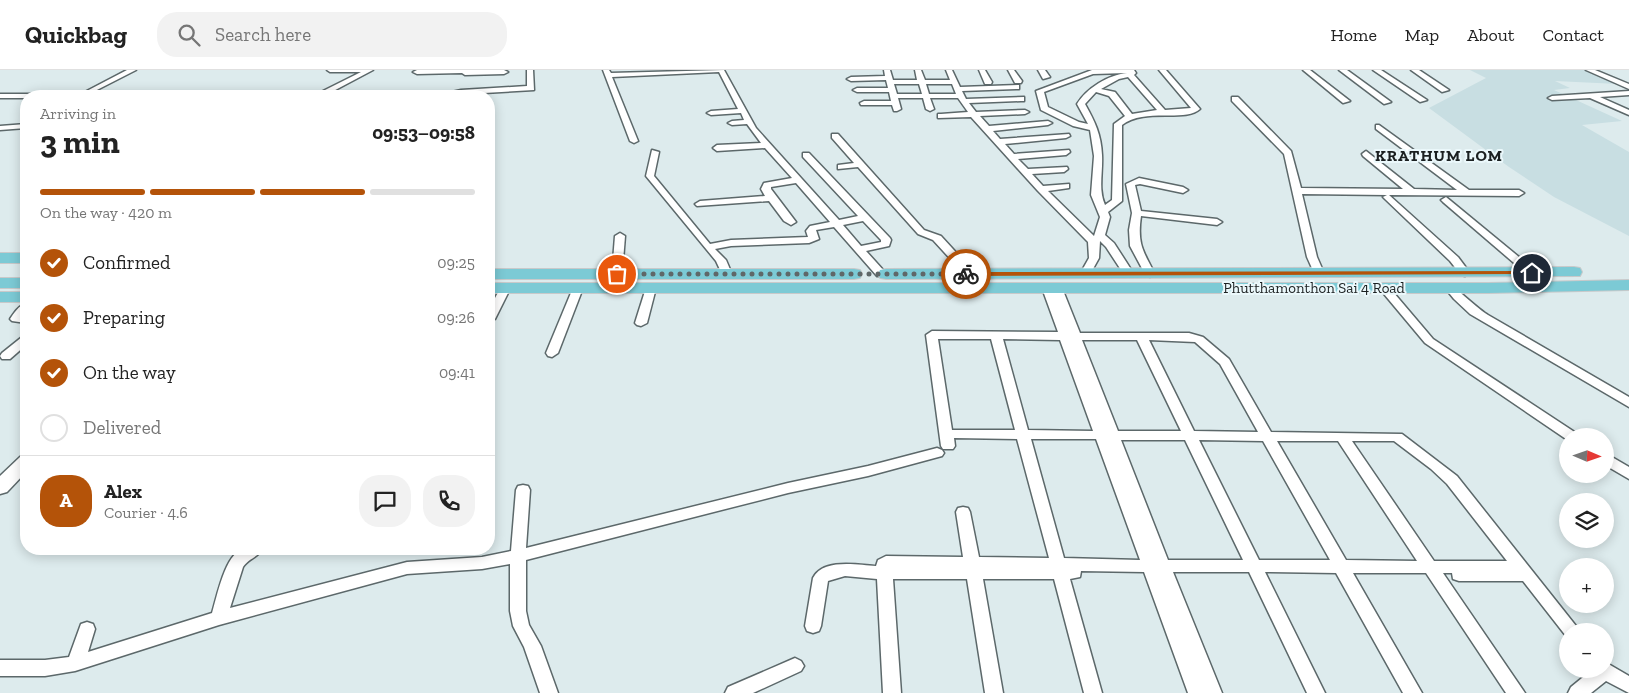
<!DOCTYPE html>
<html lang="en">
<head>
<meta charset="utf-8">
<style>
  :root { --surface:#fff; --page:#f2f2f2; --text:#222; --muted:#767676; --line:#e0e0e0; --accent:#b45309 }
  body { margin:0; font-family:"Zilla Slab",serif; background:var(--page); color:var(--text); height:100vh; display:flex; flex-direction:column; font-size:19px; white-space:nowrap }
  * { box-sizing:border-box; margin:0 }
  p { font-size:16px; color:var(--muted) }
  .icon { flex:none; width:28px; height:28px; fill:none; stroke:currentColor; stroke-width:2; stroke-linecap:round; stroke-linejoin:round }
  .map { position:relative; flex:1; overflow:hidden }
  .drawer { position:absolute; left:20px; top:20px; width:475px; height:465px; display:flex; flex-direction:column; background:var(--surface); border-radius:20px; box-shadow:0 2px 12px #0003 }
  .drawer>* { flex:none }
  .needle { width:32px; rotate:92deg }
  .tools { position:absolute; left:1559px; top:358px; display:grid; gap:10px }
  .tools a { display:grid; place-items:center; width:55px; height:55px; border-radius:50%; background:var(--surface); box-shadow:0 2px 12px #0003; font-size:25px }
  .pin { position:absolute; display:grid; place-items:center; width:42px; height:42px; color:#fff; margin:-21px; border:2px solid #fff; border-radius:50%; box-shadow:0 1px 5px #0007 }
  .courier { position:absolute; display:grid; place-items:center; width:50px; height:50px; margin:-25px; border:4px solid #b45309; border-radius:50%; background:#fff; color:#222; box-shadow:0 1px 6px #0007 }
  .summary em { font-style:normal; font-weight:700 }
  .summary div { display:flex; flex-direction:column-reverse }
  .summary { display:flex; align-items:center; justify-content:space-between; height:85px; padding:0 20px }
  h1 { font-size:32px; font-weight:700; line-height:38px }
  .bar { display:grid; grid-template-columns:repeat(4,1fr); gap:8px 5px; align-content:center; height:60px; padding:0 20px }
  .bar i { height:6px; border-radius:4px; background:var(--line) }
  .bar .active { background:var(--accent) }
  .bar p { grid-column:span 4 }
  .line { display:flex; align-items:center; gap:12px; padding:0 20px; border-top:1px solid var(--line) }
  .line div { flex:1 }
  .round { display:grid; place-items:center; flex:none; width:52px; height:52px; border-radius:20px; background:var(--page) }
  ol { padding:0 20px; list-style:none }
  li { display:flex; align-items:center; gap:15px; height:55px }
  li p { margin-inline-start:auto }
  li .icon { padding:5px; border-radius:50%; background:var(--accent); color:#fff; stroke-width:4 }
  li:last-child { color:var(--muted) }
  li i { width:28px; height:28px; border:2px solid var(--line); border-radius:50% }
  header { display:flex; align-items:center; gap:30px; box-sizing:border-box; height:70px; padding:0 25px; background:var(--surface); border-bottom:1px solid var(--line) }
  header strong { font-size:24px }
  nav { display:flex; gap:28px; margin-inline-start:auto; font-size:18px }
  .search { width:350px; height:45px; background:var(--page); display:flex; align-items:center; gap:12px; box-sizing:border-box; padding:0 18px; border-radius:20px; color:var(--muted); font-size:19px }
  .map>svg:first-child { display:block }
  .built { fill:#c8dee2 }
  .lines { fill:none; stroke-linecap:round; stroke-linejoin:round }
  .minor-casing { stroke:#5c686a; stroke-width:3 }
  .tertiary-casing { stroke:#5c686a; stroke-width:3 }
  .primary-casing { stroke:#c8c9ca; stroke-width:2 }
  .minor { fill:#fff; fill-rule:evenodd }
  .tertiary { fill:#fff; fill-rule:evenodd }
  .primary { fill:#7ccad5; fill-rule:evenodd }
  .route { fill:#b45309 }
  .done { stroke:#5f6768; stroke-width:5; stroke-dasharray:0 9 }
  .labels { text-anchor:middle; stroke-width:4; stroke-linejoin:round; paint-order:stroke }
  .street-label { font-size:15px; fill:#1b2021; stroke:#ebf8fb }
  .far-district-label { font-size:16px; font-weight:bold; letter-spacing:1px; fill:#1b2021; stroke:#ebf8fb }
</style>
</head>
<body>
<header>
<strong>Quickbag</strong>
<div class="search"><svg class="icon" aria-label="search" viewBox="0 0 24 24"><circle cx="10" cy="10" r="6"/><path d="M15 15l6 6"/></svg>Search here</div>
<nav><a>Home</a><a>Map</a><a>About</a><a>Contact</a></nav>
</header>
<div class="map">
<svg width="1629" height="623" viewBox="0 0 1629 623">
  <rect width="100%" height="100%" fill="#ddebed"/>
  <path class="built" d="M1470 0H1585L1618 14 1555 11 1570 18 1554 20 1622 51 1582 55 1629 82V166L1554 127 1509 97 1429 38 1486 8Z"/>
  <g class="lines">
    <g class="minor-casing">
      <g id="minor">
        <path d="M127 0H136L91 23H319L361 2H330L327 0H373L324 26H26V28H0V24H81Z"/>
        <path d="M417 0H504L508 2 504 4 465 5 462 3 417 4 413 2Z"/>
        <path d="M527 0H533L534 20 433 26 461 20 527 16Z"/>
        <path d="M603 0H609L611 3 724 0 756 58 839 150 858 146 803 87V83H809L890 168 891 170 889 176 866 181 885 202 886 204 885 206H877L834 157 816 160 819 169 809 173 731 176 715 179 726 190 732 204 727 207 723 206 716 191 646 106 652 80 659 82 654 106 710 174 731 170 808 167 806 161 810 156 830 152 796 113 771 117V119L796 152 791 155 784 151 769 131 697 136 695 134 700 131 765 126 761 119 764 113 792 108 765 78 717 81 713 78 717 75 761 73 747 54 732 55 728 53 732 51 744 50 741 43 711 45 707 43 711 41 738 39 719 2 612 7 638 71 634 73 630 71ZM863 151 881 170V172L861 176 843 155Z"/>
        <path d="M884 0H890L893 10H917L915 0H921L925 10H950L946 0H952L960 17 1019 15V19H1016L962 21 966 29 1024 27V31H1021L969 33 976 42 1025 40 1029 42 1025 44 980 46 989 56 1048 51 1052 53 1048 55 993 61 1000 69 1069 64 1070 66 1066 68 1005 74 1014 84 1069 80 1070 82 1066 85 1018 89 1028 99 1067 97 1068 99 1064 102 1032 104 1043 116 1069 114V118L1048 121 1094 166 1100 147 1091 125 1094 86 1090 60 1073 56 1041 40 1036 21 1092 0H1134L1136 3 1134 5 1165 40 1191 38 1159 0H1166L1200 39C1185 53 1145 37 1122 55V131L1108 142 1110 147 1105 165 1114 173 1134 204 1133 206H1125L1106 177 1100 171 1099 188 1089 206H1081L1080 204 1089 188 1088 172 1038 121 971 47 938 48V44H941L968 42 958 28H930L934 39 930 41 926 39 923 28H898L901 39 897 41H894L892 35H861L860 33 864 31H891L889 22H857L853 20 857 18H888L886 10 851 11 847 9 851 7 885 6ZM1127 3C1108 5 1087 18 1077 34L1088 54 1079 52 1048 37 1044 22 1093 4ZM1128 7 1157 40 1132 44 1115 22 1101 19 1119 9ZM894 14H919L922 24H897ZM926 14H952L956 24H929ZM1096 22 1109 26 1125 46 1114 54 1112 130 1105 135C1098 119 1103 103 1102 85 1101 64 1095 52 1085 34Z"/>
        <path d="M979 0H985L992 12 991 14H985Z"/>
        <path d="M1008 0H1014L1022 11 1021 13H1015Z"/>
        <path d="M1038 0H1045L1050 7 1043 9Z"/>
        <path d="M1303 0H1310L1350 31 1343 33Z"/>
        <path d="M1339 0H1347L1391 32 1384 34Z"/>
        <path d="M1373 0H1381L1427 30 1420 32Z"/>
        <path d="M1411 0H1419L1449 20 1442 22Z"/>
        <path d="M1586 0H1595L1629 14V19Z"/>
        <path d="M1629 21V25L1600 27 1629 40V45L1590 28 1552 30 1548 28 1552 26Z"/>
        <path d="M1232 27H1238L1291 81 1301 118 1403 119 1363 86 1362 84 1366 81 1414 119 1457 120 1376 59V55H1379L1469 120H1519L1524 123 1519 126 1389 125 1458 187 1470 203 1465 206 1461 205 1450 191 1385 129 1383 127 1387 125 1302 124 1317 187 1324 203 1319 206 1315 205 1307 187 1284 84 1232 31Z"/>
        <path d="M26 54V58L0 60V56Z"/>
        <path d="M832 64H838L924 160 941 166 974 202 975 204 974 206H966L933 170 918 164 858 97 838 99V95L854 93 832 68Z"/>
        <path d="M1139 108 1183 117 1188 120 1183 123 1140 114 1135 115 1141 141 1217 149 1222 152 1217 155 1141 146C1137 174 1143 181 1155 204L1150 207 1145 204 1130 176 1129 160 1132 143 1126 114Z"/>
        <path d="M1446 127 1536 201 1537 203 1536 205H1528L1443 132 1441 130Z"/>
        <path d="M620 163 625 166 622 204 617 207 612 204 615 166Z"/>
        <path d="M578 215 583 218 558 283 552 287 548 286 546 283 573 218Z"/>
        <path d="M651 215 656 218 647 253 641 256 637 255 635 253 646 218Z"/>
        <path d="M1047 215 1052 217 1057 215 1062 218 1080 263H1189L1203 267 1229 289 1271 362 1402 364 1457 406 1580 561H1568V566H1566L1523 511H1459L1453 509 1452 503H1443L1525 623H1506L1426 503H1353L1422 623H1403L1336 503 1265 502 1325 623H1307L1249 502H1173L1222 623H1188L1144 502 1081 501 1080 507 1070 509 1102 623H1084L1054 509H983L1003 623H985L967 509H893L901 623H883L877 509 845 506 828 511 821 556 819 561 813 563 807 561 805 556 813 508C823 488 858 495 876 496L878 490 886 486 963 487 956 442 958 438 963 437 968 438 970 442 979 487 1049 488 1017 369 954 368 955 376 953 379H943L941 376 926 265 932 261 1058 262 1042 218ZM938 269H991L1015 360H952ZM1003 269 1060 270 1093 361 1028 360ZM1082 270H1137L1181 361H1118ZM1149 270 1195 272 1220 294 1258 362 1194 361ZM1031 369H1096L1140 490 1064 488ZM1121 370H1185L1243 490H1168ZM1199 370 1263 371 1330 490H1259ZM1277 371H1338L1417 491 1346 490ZM1352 371H1394L1431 399 1447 414 1507 491H1434Z"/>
        <path d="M1384 215 1388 216 1433 269 1576 363 1578 366H1568L1566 369 1425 273 1379 218Z"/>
        <path d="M1450 215C1454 216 1479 240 1488 245L1629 327V337L1470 244 1454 229 1445 218Z"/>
        <path d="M505 216 510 219 495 249 489 252V239L501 217Z"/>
        <path d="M26 234V244L24 246 26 247V253L12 251 10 249C14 243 19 235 26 234Z"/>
        <path d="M26 265V275L10 289H2L0 286 2 283 22 267Z"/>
        <path d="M937 378 942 380 944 383 942 386 868 406 788 423 526 490V541L529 555 541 576 558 623H540L524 577 513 556 510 541V494L482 499 407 504 219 555 75 601 45 606H0V590H45L69 587 81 554 87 552 93 554 95 559 88 582 212 543C217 527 225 484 243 479 248 477 257 479 263 479 258 487 248 489 243 497L230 538 407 492 482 487 511 481 516 420 518 416 523 415 528 416 530 420 526 478 788 413 868 396Z"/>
        <path d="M1605 383 1629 397V409L1605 395Z"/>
        <path d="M795 588 801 591 804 596 801 601 753 623H725L728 617Z"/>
        <path d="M1605 592 1629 606V623L1606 611 1591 623H1568L1571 617 1593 599H1605Z"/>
      </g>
    </g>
    <g class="tertiary-casing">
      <path id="tertiary" d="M26 385V402L7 422 0 424V406L20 387Z"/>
    </g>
    <g class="primary-casing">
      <g id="primary">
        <rect x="0" y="183" width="26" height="10"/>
        <path d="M1574 197 1580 198 1582 202 1580 206 886 209 880 208 878 204 880 200 886 199Z"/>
        <path d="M489 199H854L860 200 862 204 860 208 854 209H489Z"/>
        <rect x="0" y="208" width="26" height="10"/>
        <path d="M1629 210V220L1488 223H489V213H1488Z"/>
        <rect x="0" y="222" width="26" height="10"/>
      </g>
    </g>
    <use href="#minor" class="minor"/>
    <use href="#tertiary" class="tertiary"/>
    <use href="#primary" class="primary"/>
  </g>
  <path class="route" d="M1532 201H1534V204L966 206 963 204 966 202Z"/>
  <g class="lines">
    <path class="done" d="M617 204H966"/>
  </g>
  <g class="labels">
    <g class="street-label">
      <text x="1314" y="223">Phutthamonthon Sai 4 Road</text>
    </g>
    <g class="far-district-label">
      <text x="1439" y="91">KRATHUM LOM</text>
    </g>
  </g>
</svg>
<div class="tools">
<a><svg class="needle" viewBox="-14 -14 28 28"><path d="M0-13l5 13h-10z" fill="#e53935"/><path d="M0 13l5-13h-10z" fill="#767676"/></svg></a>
<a><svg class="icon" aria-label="layers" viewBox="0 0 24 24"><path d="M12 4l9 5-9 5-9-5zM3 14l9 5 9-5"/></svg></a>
<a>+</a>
<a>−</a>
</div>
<div class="pin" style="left:617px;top:204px;background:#ea580c"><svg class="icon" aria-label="bag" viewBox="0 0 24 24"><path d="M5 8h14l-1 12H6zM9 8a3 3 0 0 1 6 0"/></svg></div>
<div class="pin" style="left:1532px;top:203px;background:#1f2937"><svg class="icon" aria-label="home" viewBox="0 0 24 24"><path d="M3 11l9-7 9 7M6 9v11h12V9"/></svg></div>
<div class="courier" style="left:966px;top:204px"><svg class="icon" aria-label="bike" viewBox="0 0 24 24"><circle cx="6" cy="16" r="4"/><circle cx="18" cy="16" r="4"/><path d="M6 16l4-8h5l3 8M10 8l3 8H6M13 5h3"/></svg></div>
<section class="drawer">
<div class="summary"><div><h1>3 min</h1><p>Arriving in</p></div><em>09:53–09:58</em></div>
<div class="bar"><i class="active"></i><i class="active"></i><i class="active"></i><i></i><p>On the way · 420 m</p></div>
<ol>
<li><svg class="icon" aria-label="check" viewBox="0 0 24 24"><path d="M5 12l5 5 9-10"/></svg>Confirmed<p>09:25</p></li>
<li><svg class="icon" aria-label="check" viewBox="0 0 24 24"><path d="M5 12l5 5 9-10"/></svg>Preparing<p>09:26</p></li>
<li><svg class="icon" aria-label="check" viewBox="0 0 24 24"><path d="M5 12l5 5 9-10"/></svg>On the way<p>09:41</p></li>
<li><i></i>Delivered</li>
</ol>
<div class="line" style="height:90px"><b class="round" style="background:var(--accent);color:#fff">A</b><div><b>Alex</b><p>Courier · 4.6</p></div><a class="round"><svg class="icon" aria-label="chat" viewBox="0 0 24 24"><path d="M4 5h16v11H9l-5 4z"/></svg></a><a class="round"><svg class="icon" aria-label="phone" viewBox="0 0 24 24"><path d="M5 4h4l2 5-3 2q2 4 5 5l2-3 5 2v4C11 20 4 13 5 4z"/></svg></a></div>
</section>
</div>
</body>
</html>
